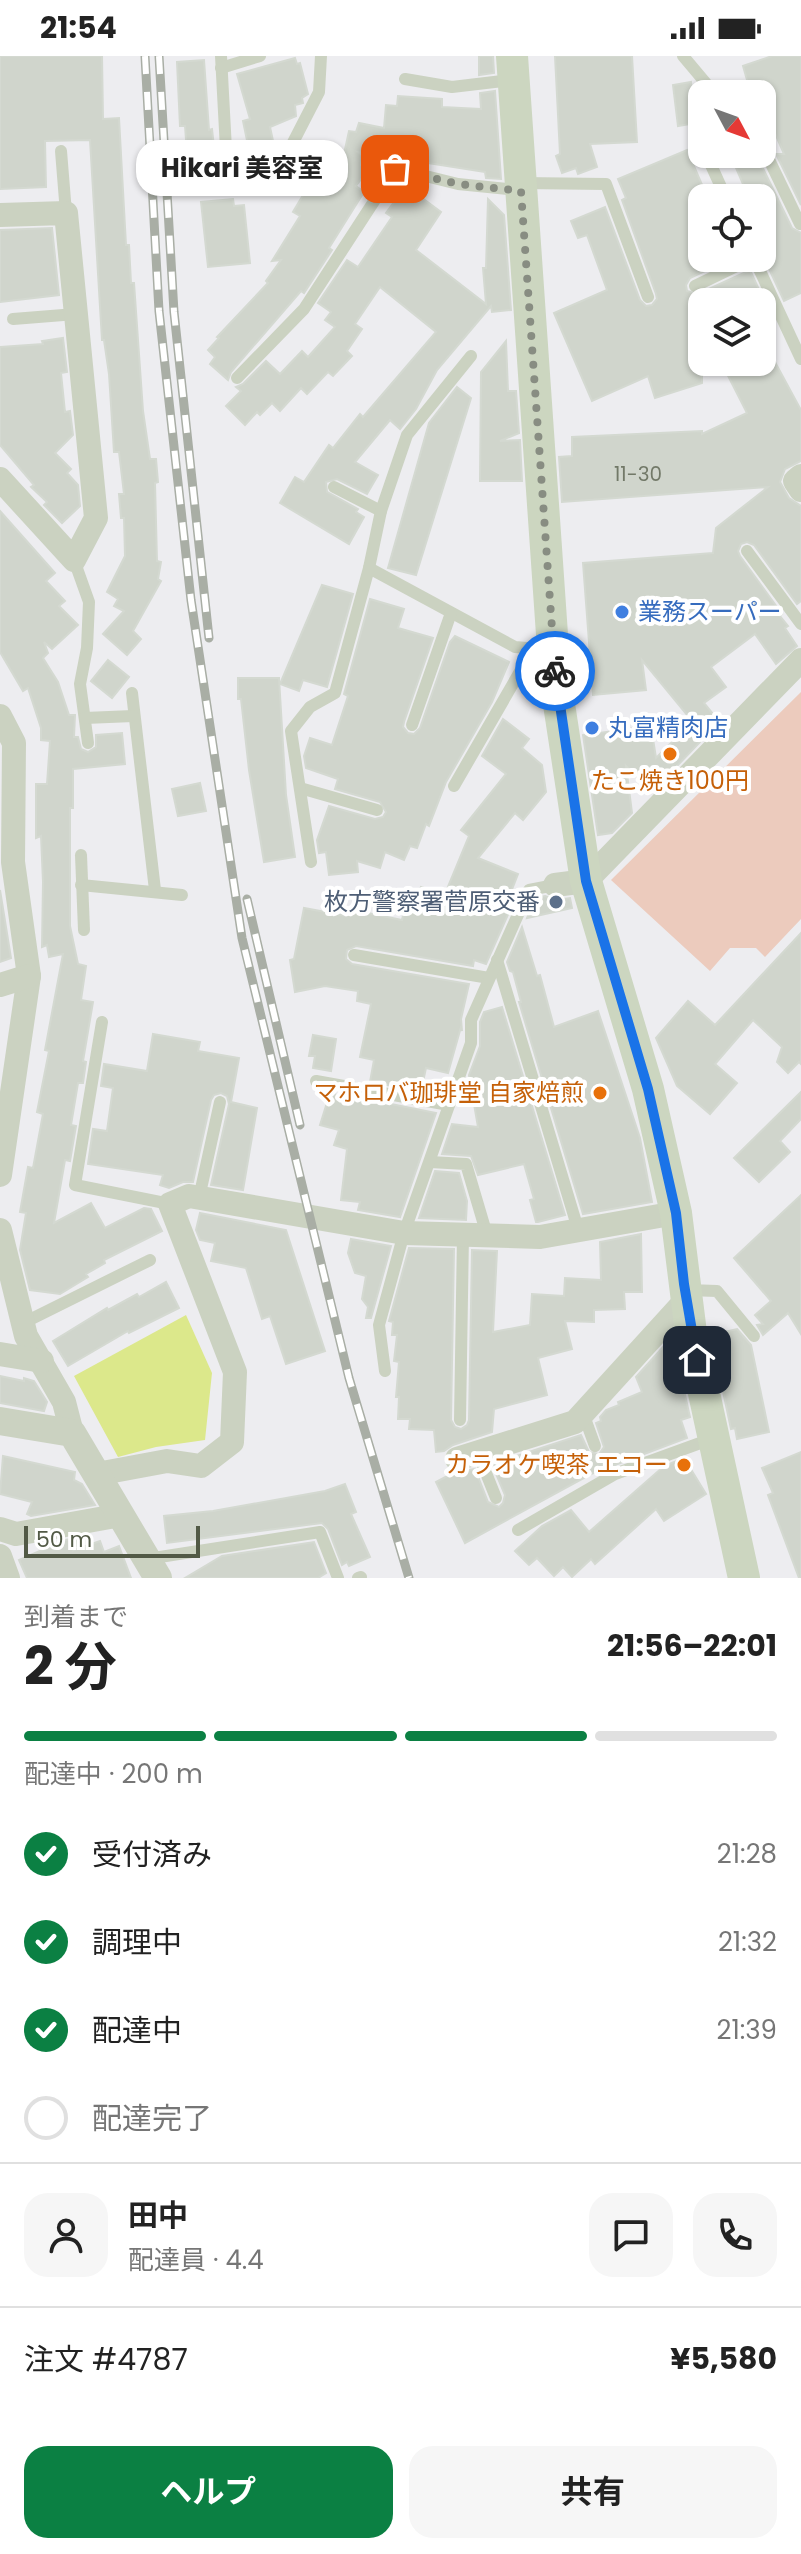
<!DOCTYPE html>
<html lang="ja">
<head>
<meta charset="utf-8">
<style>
  :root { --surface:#fff; --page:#f6f6f6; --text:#222; --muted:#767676; --line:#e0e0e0; --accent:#0b8043 }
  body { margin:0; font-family:Poppins,"Noto Sans JP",sans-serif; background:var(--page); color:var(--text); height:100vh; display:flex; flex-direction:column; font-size:30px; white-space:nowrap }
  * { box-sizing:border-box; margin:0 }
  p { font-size:26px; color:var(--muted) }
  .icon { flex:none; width:44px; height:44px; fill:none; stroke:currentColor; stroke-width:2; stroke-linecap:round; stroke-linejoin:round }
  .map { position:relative; height:1522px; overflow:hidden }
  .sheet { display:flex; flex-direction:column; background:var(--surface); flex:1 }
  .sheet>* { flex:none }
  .needle { width:52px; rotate:131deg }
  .controls { position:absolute; left:688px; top:24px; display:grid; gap:16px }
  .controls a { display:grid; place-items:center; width:88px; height:88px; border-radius:16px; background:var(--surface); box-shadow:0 2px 6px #0004; font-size:40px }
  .scale { position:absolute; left:24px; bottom:20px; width:176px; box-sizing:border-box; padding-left:8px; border:4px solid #525a46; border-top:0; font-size:22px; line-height:28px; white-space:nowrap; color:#525a46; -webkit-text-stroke:6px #fff; paint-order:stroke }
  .pin { position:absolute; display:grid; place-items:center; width:68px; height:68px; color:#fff; margin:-34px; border-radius:16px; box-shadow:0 4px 12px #0006 }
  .courier { position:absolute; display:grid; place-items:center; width:80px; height:80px; margin:-40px; border:6px solid #1a73e8; border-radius:50%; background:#fff; color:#222; box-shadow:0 2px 10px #0007 }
  .bubble { position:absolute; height:56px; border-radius:24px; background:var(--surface); box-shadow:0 2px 6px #0004; font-size:26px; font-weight:700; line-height:56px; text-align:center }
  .head em { font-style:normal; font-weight:700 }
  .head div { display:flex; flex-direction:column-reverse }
  .head { display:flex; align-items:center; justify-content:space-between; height:136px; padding:0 24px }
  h1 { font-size:52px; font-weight:700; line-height:60px }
  .bar { display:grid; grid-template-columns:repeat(4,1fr); gap:12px 8px; align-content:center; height:96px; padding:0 24px }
  .bar i { height:10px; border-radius:6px; background:var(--line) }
  .bar .current { background:var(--accent) }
  .bar p { grid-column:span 4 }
  .line { display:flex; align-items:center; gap:20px; padding:0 24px; border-top:2px solid var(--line) }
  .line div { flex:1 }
  .round { display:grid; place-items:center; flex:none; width:84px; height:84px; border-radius:24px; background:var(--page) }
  ol { padding:0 24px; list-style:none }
  li { display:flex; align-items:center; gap:24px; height:88px }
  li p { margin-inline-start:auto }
  li .icon { padding:8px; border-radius:50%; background:var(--accent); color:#fff; stroke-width:4 }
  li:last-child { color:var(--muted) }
  li i { width:44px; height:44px; border:4px solid var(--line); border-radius:50% }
  .action { display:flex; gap:16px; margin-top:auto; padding:16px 24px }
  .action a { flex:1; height:92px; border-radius:24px; background:var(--accent); color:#fff; font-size:32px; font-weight:700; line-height:92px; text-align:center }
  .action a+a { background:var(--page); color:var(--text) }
  .status { display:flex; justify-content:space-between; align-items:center; height:56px; padding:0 40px; background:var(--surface); direction:ltr }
  .status svg { height:22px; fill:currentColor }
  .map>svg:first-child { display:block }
  .green { fill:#eccbbd }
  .water { fill:#dce88b }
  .building { fill:#d0d5cc; stroke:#d4d9d1; stroke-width:2 }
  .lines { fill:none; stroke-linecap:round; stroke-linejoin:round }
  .service { stroke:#cbd2c1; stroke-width:12 }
  .minor { stroke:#cbd2c1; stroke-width:24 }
  .tertiary { stroke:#cbd2c1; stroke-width:28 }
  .secondary { stroke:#ccd6c0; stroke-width:32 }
  .rail-casing { stroke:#a9aea5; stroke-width:9 }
  .rail { stroke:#fff; stroke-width:6; stroke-dasharray:18; stroke-linecap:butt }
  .done { stroke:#888d82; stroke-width:8; stroke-dasharray:0 14.4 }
  .route { stroke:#1a73e8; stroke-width:10 }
  .shop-dot { fill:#3f7fe0; stroke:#fff; stroke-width:3 }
  .food-dot { fill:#e8710a; stroke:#fff; stroke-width:3 }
  .service-dot { fill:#5c6f8a; stroke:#fff; stroke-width:3 }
  .labels { text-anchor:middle; stroke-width:8; stroke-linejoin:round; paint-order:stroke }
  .number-label { font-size:20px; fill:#727968 }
  .shop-label { font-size:24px; fill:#366cbe; stroke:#fff; text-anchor:start }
  .food-label { font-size:24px; fill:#c56008; stroke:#fff; text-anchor:end }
  .service-label { font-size:24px; fill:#4e5e75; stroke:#fff; text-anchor:end }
</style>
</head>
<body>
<div class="status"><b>21:54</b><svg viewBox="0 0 49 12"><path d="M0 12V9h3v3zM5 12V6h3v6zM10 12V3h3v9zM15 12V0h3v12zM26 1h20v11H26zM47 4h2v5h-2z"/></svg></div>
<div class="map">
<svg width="801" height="1522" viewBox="0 0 801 1522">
  <rect width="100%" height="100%" fill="#ededf0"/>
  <path class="green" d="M801 636V863L765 901 756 892H730L710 915 611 824Z"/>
  <path class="water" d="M186 1259 212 1317 205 1384 156 1391 118 1401 74 1320Z"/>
  <g class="building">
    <path d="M0 0H102L103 63 119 62 126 189H129L131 227H134L143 355 150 403H156L158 426 155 427 157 505 161 506 158 523 161 525 133 575 141 583 127 599 103 578 124 555 114 550 118 543 107 536 125 500 124 462H121L119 438H124L119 396H114L109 318 104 284H102L90 84 45 85 46 131 0 133Z"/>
    <path d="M479 0H493L494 17 479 19Z"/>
    <path d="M555 0H632L637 86 590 88 597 111 578 118 576 112 562 117 556 100 560 98Z"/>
    <path d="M772 0H801V149L776 98H784L762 47V26L749 31 743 10Z"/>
    <path d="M295 2 297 8 300 7 308 38 302 42 303 47 295 49 296 60 270 71 275 94 250 99 243 65 250 63 237 18Z"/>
    <path d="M204 4 209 74 212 73 215 100H212L215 135 190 137 185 70H180L177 6Z"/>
    <path d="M691 26 696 67 678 70 673 29Z"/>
    <path d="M495 35 501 123 486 122 485 116 358 96 363 100 361 109 367 115 356 130 364 136 329 192 332 194 304 237 301 235 231 316 228 324 210 308 215 301 208 294 219 282 217 281 268 227 266 225 281 204 272 205 300 160 293 156 318 114 329 98 342 107 349 75 356 76 359 67 384 72 386 49 397 50 398 40 442 43V51L481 53 480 37Z"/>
    <path d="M687 94 703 131 699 132 702 138V202H732L690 222 686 229 687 235 698 238 750 214 768 253 762 256V246H702V327L655 342 648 320 592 345 554 257 607 234 587 179 578 182 571 165 605 151 640 244 646 250 652 249 657 243 656 238 622 144 626 142 618 123Z"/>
    <path d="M730 98H756L792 172 801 177V237L784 245 764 202H772L764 186 769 183 762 167V142H749Z"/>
    <path d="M406 130 441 156 416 194 486 248 483 212H486L488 143 504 159 511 254 492 256 491 250 437 314 416 353 400 373 390 364 355 406 378 419 367 438 337 423 326 426 327 436 358 453 356 456 364 461 349 488 280 447 295 421 304 426 329 389 333 392 360 358 363 361 436 276 380 231 355 268 362 273 347 295 352 300 333 320 328 316 307 338 301 332 280 355 272 347 260 359 257 356 245 369 226 350 241 335 236 331 243 328 266 305 280 318 302 295 308 301 335 271 325 264 331 256 318 247 347 204 358 211 392 161 386 157Z"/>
    <path d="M233 143 234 150 244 149 250 207 208 211 201 146Z"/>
    <path d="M52 172 59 239 0 246V174Z"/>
    <path d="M63 282 67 316 61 317 65 356 70 355 73 379 55 397 71 413 67 417 78 429 80 450 62 467 44 449 47 446 31 431 34 429 0 389V291L43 288 42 285Z"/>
    <path d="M506 285 508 335H516L519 377 500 385 520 384 522 425H480L481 316Z"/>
    <path d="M721 306H775L801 354V405L785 413 780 426 789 442 801 450V545L797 548 754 489 747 486 741 488 738 495 740 500 782 558 780 560 788 570 785 572 797 590 776 608 755 578 711 611 726 631 704 647 718 664 702 677 642 604 646 634 593 639 583 507 713 497 716 472 768 431 562 446 559 401 572 400V381L702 375V378L747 357Z"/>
    <path d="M457 331 471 342 416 519 388 512 429 367Z"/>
    <path d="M0 455 55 517 46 525 65 545 59 550 78 569 52 593 44 586 48 597 43 602 58 626 69 659H75L74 681H78L81 693 88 696 96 691V679L122 677 125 708 73 713V752H70V870L78 908 86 910 81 944 93 946 83 1005 86 1006 83 1027H78L71 1069 76 1070 70 1105 65 1104 54 1167 91 1147 105 1172 144 1152 151 1153 162 1175 104 1204 105 1207 86 1218 88 1221 60 1238 30 1234 20 1194 26 1157 20 1156 28 1111 33 1112 43 1058 37 1056 49 995 45 994 63 898 49 901 47 889 42 891 43 826 41 780 36 782V728H47L50 685 41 684V672L28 632 23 635 0 596Z"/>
    <path d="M322 529 353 538 327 631 303 624 299 635 280 628Z"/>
    <path d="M370 543 404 553 398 572 433 582 404 666 403 671 408 677 414 678 420 672 450 586 455 580 509 606 492 646 446 726 429 770 426 768 417 792 410 790 404 804 385 796 380 812 357 805 358 816 329 819 326 796 319 797 317 784 329 750 375 763 383 761 386 756 380 746 335 733 338 723 306 712 304 700 310 682 332 689 348 640 344 638Z"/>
    <path d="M108 604 129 621 112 642 91 625Z"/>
    <path d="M238 622H279L286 739 295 801 264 806 249 714 241 643H238Z"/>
    <path d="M503 663 529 683 522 692 542 709 546 736 523 764 515 757 478 802 518 818 507 846 514 845 486 908 474 904 473 910 356 890 347 894 346 903 352 908 469 928 461 963 462 975 461 971 448 1017 426 1012 421 1035 370 1026 374 1004 360 1001 371 948 357 945 358 935 325 930 295 936 290 904 294 903 304 852 347 860 348 853 402 864 404 855 413 857 421 831 445 838 469 780 461 774 506 718 482 700Z"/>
    <path d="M651 670 656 702 686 672 700 686 651 737 626 710 632 757 612 777 598 779 583 679Z"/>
    <path d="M200 727 206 755 178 760 172 733Z"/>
    <path d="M0 834 11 902 0 906Z"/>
    <path d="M545 840 556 844 570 842 572 852 527 862 535 842Z"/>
    <path d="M522 871 537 920 540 919 554 971 598 955 640 1082 652 1146 583 1158 519 946H521L513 916 510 915 507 906Z"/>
    <path d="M801 877V1008L799 1006 788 1017 777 1006 782 991 753 964 715 1008 737 1027 710 1058 677 1030 656 982 688 945 715 969Z"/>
    <path d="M502 951 565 1159 538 1166H536L530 1144 534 1143 524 1108 478 1119 471 1100 442 1098 452 1068 478 1071 469 1019 480 990V966L484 956Z"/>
    <path d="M153 978 200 986 198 995 239 1002 231 1046 257 1052 243 1134 211 1129 229 1048 227 1040 221 1037 214 1039 211 1044 193 1126H183L169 1132 160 1129 163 1119 88 1108 93 1073 107 1075 113 1032 101 1030 104 1008 147 1015Z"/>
    <path d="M313 979 336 983 331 1015 313 1012 315 1000H309Z"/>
    <path d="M801 1036V1063L780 1085 790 1096 759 1126 734 1102Z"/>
    <path d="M330 1037 366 1047V1043L436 1057 400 1161 358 1154 360 1146 341 1144 347 1093 334 1089 339 1074 320 1069Z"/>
    <path d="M435 1115 459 1117 467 1145 466 1164 419 1162Z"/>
    <path d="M801 1139V1278L788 1257 763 1279 757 1269 763 1268 755 1259 771 1245 734 1202Z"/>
    <path d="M200 1157 286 1174 325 1295 286 1308 270 1260 262 1263 246 1212 211 1205 215 1187 200 1184 196 1174Z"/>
    <path d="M641 1178 642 1236H624L625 1253 594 1254V1266L565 1265 572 1293 538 1302 547 1339 494 1353 492 1376 453 1389 444 1395 436 1396 434 1374 409 1373 410 1363H398L399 1341H396L399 1306 394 1305 397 1279H392L393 1266 389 1265 409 1192 454 1193 451 1364 455 1371 461 1373 467 1369 469 1364 472 1194 497 1195 493 1276 530 1269 532 1238 564 1240 565 1222 601 1224 600 1186Z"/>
    <path d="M351 1183 391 1190 371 1262H366L368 1251 362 1243 366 1220 355 1217 348 1197Z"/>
    <path d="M166 1226 179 1252 129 1277 128 1275 68 1310 53 1285 107 1252 108 1254 137 1238 139 1241Z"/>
    <path d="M737 1273 751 1289 769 1376 737 1383 735 1372 731 1373 711 1279Z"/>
    <path d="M672 1281 690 1361 681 1364 687 1382 591 1418 465 1487 436 1426 453 1417 475 1413 488 1446 499 1451 503 1447 505 1439 492 1408 581 1379 589 1396 599 1398 604 1391 596 1367 601 1365 600 1361 606 1354 619 1349 618 1346 642 1336 636 1321Z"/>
    <path d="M0 1320 24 1325V1322L34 1325 47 1346 44 1355 0 1347Z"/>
    <path d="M801 1396V1522H799L768 1439 773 1437 762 1412Z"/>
    <path d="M3 1400 75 1416 74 1424 82 1428 95 1449 31 1460 27 1458 32 1446 0 1438Z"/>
    <path d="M684 1402 706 1438 664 1465 656 1453 595 1508 591 1503 572 1521 563 1511 554 1520 537 1502 529 1509 515 1495 542 1470 571 1454 589 1476 664 1410Z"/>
    <path d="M345 1428 356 1456 351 1458 370 1501 349 1510 347 1506 342 1509 328 1473 322 1467 167 1487 164 1460 213 1455 325 1435Z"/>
    <path d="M80 1482 74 1494 100 1485 104 1496 119 1490 131 1522H27L19 1504 65 1484Z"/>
    <path d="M314 1486 326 1517 318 1522H185L222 1500Z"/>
  </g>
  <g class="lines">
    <g class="service">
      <path d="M221 0 227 112 243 119 275 114 285 102 319 36 321 0"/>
      <path d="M683 0 715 38"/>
      <path d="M221 12 260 0"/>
      <path d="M405 23 452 31 511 24"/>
      <path d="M702 87V90"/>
      <path d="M762 89 800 168"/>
      <path d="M61 95 66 157"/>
      <path d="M706 98 726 142"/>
      <path d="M369 106 458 128 518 134"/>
      <path d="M521 127 606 128 648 241"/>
      <path d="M754 202 801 303"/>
      <path d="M695 230 753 202"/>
      <path d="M13 263 76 258"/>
      <path d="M237 322 304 253 395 113"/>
      <path d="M334 431 381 455"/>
      <path d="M747 495 801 568"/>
      <path d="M74 504 89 546 87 592 80 628 88 687"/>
      <path d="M369 512 515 591 550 594"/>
      <path d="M132 637 155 834"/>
      <path d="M85 662 133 660"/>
      <path d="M412 669 451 557"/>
      <path d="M454 730 533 593"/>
      <path d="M300 732 377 754"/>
      <path d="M81 799 84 874"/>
      <path d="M311 806 291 675 310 651 335 637 369 512 381 455 407 379 471 300"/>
      <path d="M81 829 182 839"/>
      <path d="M354 899 489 922"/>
      <path d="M497 904 578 1173"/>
      <path d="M102 966 75 1129 170 1148"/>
      <path d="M316 1025 449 1049"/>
      <path d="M430 1106 466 1108 487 1179"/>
      <path d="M199 1142 220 1046"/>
      <path d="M688 1234 717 1235 754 1280"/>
      <path d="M23 1267 150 1204"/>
      <path d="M385 1315 379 1269 404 1177 471 987V964L529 834 555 829"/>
      <path d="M583 1357 595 1390"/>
      <path d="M460 1364 463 1179"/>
      <path d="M478 1397 496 1442"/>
      <path d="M518 1474 615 1418 714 1382"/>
      <path d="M147 1503 320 1476 338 1522"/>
      <path d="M358 1522 361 1521"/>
    </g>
    <g class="minor">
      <path d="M0 159 66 157 96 462 74 504 0 423"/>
      <path d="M801 420 795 425 801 434"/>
      <path d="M0 660 14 687 13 806 29 920 0 1119"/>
      <path d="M555 829 586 825 801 604"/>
      <path d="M0 929 29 920"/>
      <path d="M0 1174 26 1280 64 1346 72 1377"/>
      <path d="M0 1298 42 1305"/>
      <path d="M457 1403 575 1366 686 1244"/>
      <path d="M97 1418 167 1405 201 1410 232 1386 235 1316 170 1148 189 1140 404 1177 540 1181 676 1157"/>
      <path d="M0 1473 16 1478 121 1459"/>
      <path d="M0 1500 8 1522"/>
    </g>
    <path class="tertiary" d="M0 1365 72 1377 158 1522"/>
    <path class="secondary" d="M512 0 555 622 586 825 648 1033 676 1157 691 1277 744 1522"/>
    <g class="rail-casing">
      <g id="rail">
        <path d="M145 0 159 255 191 544 242 882 349 1322 409 1522"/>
        <path d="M159 0 174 256 209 582"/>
        <path d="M247 843 300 1069"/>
      </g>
    </g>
    <use href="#rail" class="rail"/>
  </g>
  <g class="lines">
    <path class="done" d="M395 113 458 128 521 135 555 615"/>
    <path class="route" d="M555 615 586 825 648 1033 676 1157 684 1228 697 1304"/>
  </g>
  <g class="shop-dot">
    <circle cx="622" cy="556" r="8"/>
    <circle cx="592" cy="672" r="8"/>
  </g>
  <g class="food-dot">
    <circle cx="670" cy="698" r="8"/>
    <circle cx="600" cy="1037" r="8"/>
    <circle cx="684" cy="1409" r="8"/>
  </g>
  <circle class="service-dot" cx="556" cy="846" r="8"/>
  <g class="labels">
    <g class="number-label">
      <text x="638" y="425">11-30</text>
    </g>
    <g class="shop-label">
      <text x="638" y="564">業務スーパー</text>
      <text x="608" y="680">丸富精肉店</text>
    </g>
    <g class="food-label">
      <text x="670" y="733" text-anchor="middle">たこ焼き100円</text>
      <text x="584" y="1045">マホロバ珈琲堂 自家焙煎</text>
      <text x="668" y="1417">カラオケ喫茶 エコー</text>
    </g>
    <g class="service-label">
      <text x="540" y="854">枚方警察署菅原交番</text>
    </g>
  </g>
</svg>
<div class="controls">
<a><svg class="needle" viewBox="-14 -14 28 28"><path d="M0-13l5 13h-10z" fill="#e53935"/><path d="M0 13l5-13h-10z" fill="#767676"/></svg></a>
<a><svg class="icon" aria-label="locate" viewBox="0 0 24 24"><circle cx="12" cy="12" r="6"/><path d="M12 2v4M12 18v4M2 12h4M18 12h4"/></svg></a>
<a><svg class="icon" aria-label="layers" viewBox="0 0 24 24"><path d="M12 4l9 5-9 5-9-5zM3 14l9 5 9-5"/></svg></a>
</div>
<div class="scale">50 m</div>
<div class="pin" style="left:395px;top:113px;background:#ea580c"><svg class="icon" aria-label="bag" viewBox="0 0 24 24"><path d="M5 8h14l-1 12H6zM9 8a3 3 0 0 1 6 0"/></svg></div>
<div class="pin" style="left:697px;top:1304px;background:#1f2937"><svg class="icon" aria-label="home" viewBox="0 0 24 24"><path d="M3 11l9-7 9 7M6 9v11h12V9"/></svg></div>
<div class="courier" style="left:555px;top:615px"><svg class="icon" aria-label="bike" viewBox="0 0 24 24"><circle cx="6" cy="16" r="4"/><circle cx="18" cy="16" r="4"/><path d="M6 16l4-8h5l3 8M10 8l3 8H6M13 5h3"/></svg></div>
<div class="bubble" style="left:136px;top:84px;width:212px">Hikari 美容室</div>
</div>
<section class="sheet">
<div class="head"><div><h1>2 分</h1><p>到着まで</p></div><em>21:56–22:01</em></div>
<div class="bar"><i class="current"></i><i class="current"></i><i class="current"></i><i></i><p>配達中 · 200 m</p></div>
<ol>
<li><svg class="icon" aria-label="check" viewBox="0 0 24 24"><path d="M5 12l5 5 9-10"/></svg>受付済み<p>21:28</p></li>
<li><svg class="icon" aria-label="check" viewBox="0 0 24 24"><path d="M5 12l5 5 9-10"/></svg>調理中<p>21:32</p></li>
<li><svg class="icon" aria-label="check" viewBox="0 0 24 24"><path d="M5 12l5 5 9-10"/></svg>配達中<p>21:39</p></li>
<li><i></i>配達完了</li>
</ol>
<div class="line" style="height:144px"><a class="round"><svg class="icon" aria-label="person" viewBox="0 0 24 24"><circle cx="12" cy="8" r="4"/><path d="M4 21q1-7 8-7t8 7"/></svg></a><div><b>田中</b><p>配達員 · 4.4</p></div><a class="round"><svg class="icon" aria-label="chat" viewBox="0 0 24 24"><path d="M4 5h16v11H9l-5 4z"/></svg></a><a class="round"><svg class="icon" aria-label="phone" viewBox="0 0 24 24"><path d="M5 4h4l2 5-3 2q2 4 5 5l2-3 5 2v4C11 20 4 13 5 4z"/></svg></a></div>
<div class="line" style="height:104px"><div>注文 #4787</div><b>¥5,580</b></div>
<div class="action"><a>ヘルプ</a><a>共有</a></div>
</section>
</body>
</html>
